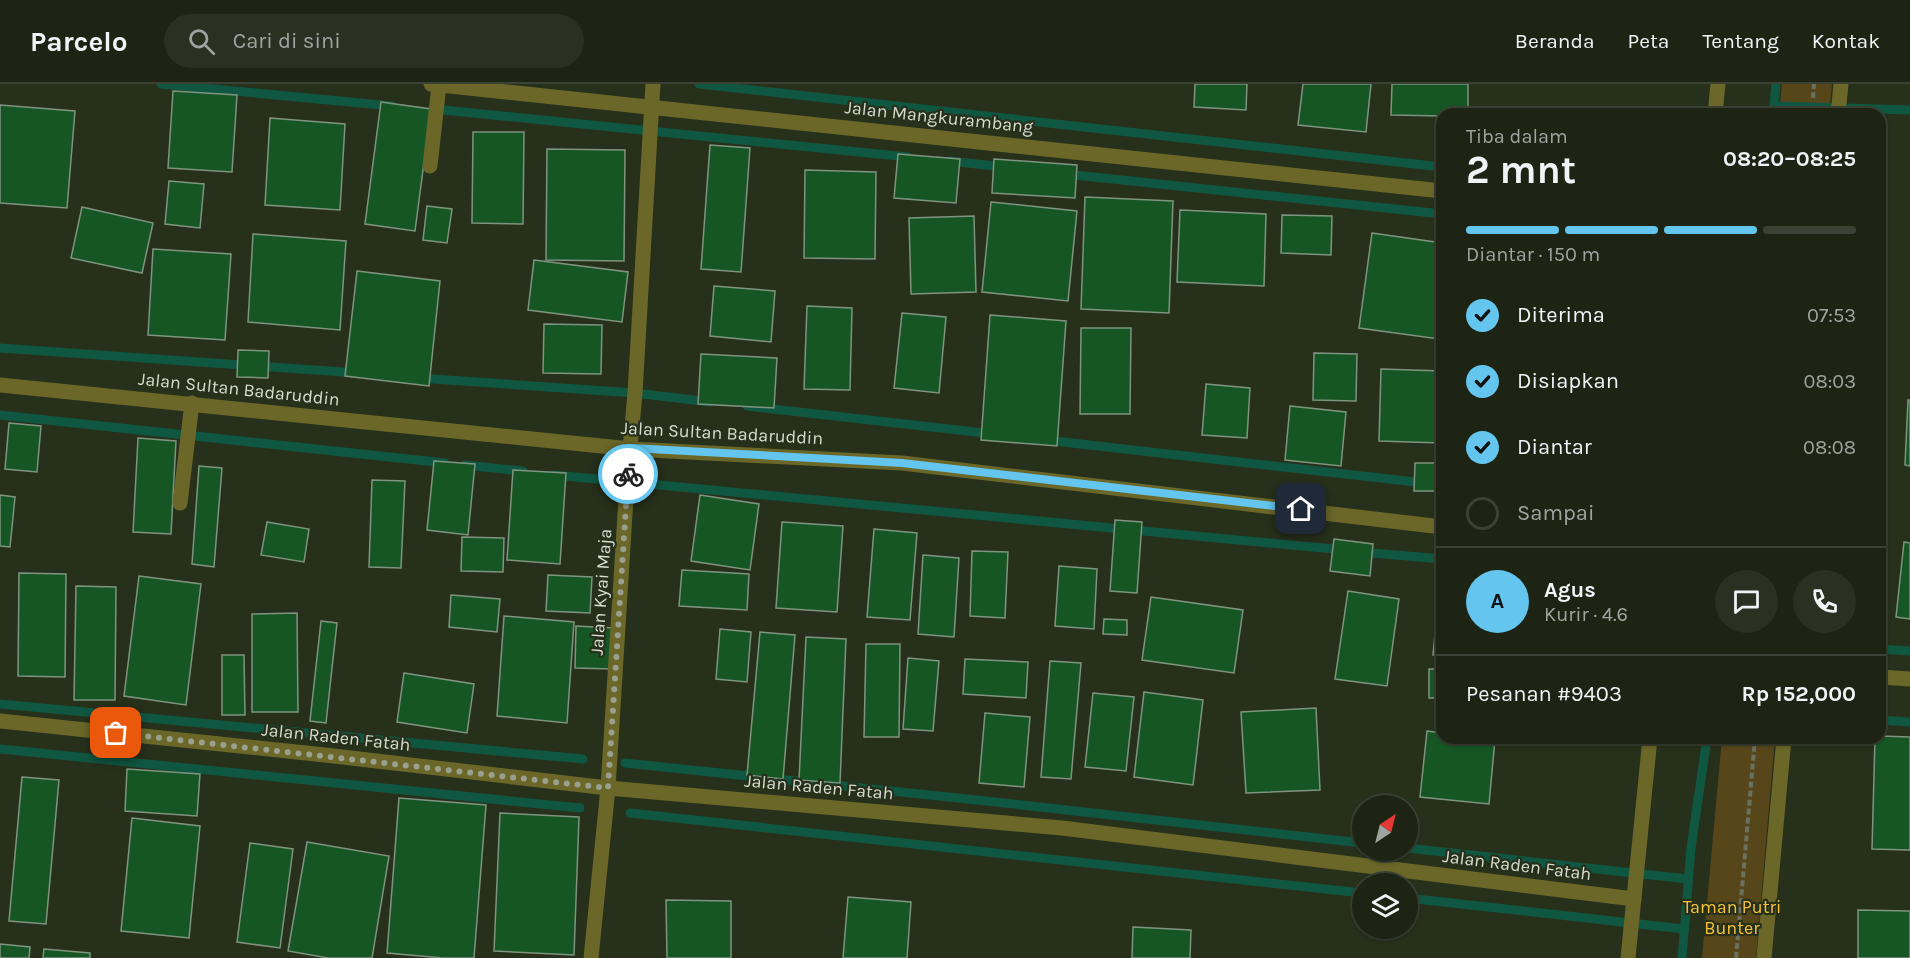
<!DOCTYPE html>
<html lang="id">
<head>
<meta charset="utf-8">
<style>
  :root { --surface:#1d2414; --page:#2a3022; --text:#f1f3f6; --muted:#a0a4a0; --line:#3b4134; --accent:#64c5ee }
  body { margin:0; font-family:Karla,sans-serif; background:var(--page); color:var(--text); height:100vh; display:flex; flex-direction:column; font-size:22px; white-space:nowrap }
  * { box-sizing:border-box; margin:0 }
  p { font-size:20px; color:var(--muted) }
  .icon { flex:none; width:33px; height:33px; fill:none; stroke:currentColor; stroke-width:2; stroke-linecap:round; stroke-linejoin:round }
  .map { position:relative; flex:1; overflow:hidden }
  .drawer { position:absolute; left:1436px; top:24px; width:450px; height:636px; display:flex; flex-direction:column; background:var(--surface); border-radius:18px; box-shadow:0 2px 4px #0004,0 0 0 2px var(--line) }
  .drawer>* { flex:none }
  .needle { width:39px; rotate:35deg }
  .fabs { position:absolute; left:1352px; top:711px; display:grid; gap:12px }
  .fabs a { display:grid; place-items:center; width:66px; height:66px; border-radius:50%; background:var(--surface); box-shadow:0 2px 4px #0004,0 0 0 2px var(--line); font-size:30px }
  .pin { position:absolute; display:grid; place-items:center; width:51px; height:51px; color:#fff; margin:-26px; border-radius:12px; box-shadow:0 3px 9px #0006 }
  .courier { position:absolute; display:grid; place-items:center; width:60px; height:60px; margin:-30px; border:4px solid #64c5ee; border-radius:50%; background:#fff; color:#222; box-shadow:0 2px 8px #0007 }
  .summary em { font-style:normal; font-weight:700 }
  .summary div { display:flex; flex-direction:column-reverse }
  .summary { display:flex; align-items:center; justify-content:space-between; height:102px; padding:0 30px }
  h1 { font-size:39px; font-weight:700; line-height:45px }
  .bar { display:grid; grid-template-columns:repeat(4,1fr); gap:9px 6px; align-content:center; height:72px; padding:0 30px }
  .bar i { height:8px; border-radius:4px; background:var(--line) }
  .bar .active { background:var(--accent) }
  .bar p { grid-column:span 4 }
  .line { display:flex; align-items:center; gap:15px; padding:0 30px; border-top:2px solid var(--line) }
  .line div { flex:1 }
  .round { display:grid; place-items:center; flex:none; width:63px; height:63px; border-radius:32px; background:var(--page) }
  ol { padding:0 30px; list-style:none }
  li { display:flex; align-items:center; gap:18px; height:66px }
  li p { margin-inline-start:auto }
  li .icon { padding:6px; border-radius:50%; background:var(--accent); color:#111; stroke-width:4 }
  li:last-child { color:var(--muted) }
  li i { width:33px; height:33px; border:3px solid var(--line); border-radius:50% }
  header { display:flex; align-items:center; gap:36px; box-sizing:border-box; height:84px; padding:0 30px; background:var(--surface); border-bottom:2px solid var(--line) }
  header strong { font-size:28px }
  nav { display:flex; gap:33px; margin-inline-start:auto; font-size:21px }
  .search { width:420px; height:54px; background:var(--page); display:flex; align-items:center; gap:15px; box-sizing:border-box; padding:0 21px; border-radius:33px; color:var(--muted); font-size:22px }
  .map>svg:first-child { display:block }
  .green { fill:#58461b }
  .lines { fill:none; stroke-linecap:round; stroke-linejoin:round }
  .stream { stroke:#105742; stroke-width:9 }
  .building { fill:#165624; stroke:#7f9480; stroke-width:1.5 }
  .path { stroke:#69715f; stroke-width:4; stroke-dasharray:6 3; stroke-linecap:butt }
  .minor { stroke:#6a6728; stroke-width:15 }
  .tertiary { stroke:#6a6728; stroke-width:15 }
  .done { stroke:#99a090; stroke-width:6; stroke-dasharray:0 10.8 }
  .route { stroke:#64c5ee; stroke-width:8 }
  .labels { text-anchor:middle; stroke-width:4.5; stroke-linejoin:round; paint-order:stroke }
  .street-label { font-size:18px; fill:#d6dccf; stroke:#27301b }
  .park-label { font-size:18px; fill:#f8c234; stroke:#27301b }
</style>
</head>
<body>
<header>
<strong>Parcelo</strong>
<div class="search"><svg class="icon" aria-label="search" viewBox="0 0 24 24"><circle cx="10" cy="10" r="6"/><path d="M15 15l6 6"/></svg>Cari di sini</div>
<nav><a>Beranda</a><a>Peta</a><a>Tentang</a><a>Kontak</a></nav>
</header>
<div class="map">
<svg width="1910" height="874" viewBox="0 0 1910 874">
  <rect width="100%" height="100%" fill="#27301b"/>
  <g class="green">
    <path d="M1782 0H1832L1829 30H1779Z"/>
    <path d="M1722 654H1775L1756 874H1702Z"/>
  </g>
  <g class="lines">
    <g class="stream">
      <path d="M161 0 392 22"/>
      <path d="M699 0 1442 83"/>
      <path d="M1774 22 1910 26"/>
      <path d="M433 25 908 73"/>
      <path d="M1773 30 1776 0"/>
      <path d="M949 77 1004 83"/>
      <path d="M1065 90 1442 130"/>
      <path d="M0 264 357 289"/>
      <path d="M418 294 635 309 710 318"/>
      <path d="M747 322 993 350"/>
      <path d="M0 331 445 379"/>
      <path d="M1045 356 1442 401"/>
      <path d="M465 381 523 387"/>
      <path d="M554 391 1344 466"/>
      <path d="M1361 468 1442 475"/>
      <path d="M1880 565 1910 567"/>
      <path d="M0 620 583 675"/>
      <path d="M1880 636 1910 638"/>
      <path d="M0 665 580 724"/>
      <path d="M625 679 977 716 1362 759"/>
      <path d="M630 729 1362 809"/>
      <path d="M1407 764 1688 795"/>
      <path d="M1407 814 1684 845"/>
      <path d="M1682 874 1691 764 1707 654"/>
    </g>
  </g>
  <g class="building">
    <path d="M1195 0H1247L1246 26 1194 23Z"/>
    <path d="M1303 0H1371L1366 48 1298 41Z"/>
    <path d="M1392 0H1468V30H1442V32L1391 31Z"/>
    <path d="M173 7 237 11 232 88 168 84Z"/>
    <path d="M381 18 431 25 415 147 365 140Z"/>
    <path d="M0 21 75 27 67 124 0 119Z"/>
    <path d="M270 34 345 40 340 126 265 121Z"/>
    <path d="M473 48H524L523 140 472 139Z"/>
    <path d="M710 61 750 64 741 188 701 185Z"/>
    <path d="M547 65 625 66 624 177 546 176Z"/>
    <path d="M898 70 960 75 956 119 894 114Z"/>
    <path d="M994 75 1077 81 1075 114 992 109Z"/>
    <path d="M805 86 876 88 875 175 804 174Z"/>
    <path d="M169 97 204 100 200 144 165 140Z"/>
    <path d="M1085 113 1173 117 1169 229 1081 225Z"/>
    <path d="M991 118 1077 127 1068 217 982 208Z"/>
    <path d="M427 122 452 125 447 159 423 156Z"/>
    <path d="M82 123 153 139 142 189 71 174Z"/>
    <path d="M1180 126 1266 130 1264 202 1177 198Z"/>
    <path d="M1282 131 1332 132 1331 171 1281 169Z"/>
    <path d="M974 132 976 208 911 210 909 134Z"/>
    <path d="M1372 149 1442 159V235L1439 255 1359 244Z"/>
    <path d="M253 150 346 157 340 246 248 238Z"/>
    <path d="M153 165 231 170 225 256 148 251Z"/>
    <path d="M534 176 628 188 622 238 528 226Z"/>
    <path d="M357 187 440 197 429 302 345 292Z"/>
    <path d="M714 202 775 207 771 258 710 252Z"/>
    <path d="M807 222 852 224 850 306 804 305Z"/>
    <path d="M902 229 946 233 939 309 894 304Z"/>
    <path d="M990 231 1066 237 1057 362 981 356Z"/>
    <path d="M544 240 602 241 601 290 543 289Z"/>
    <path d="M1081 244H1131L1130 330H1080Z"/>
    <path d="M238 266 269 267 268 294 237 293Z"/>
    <path d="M1314 269 1357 270 1356 317 1313 316Z"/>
    <path d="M701 270 777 274 774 324 698 320Z"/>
    <path d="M1381 285 1442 287 1441 359 1379 357Z"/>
    <path d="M1206 300 1250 304 1247 354 1202 351Z"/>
    <path d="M1908 316H1910V382L1905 381Z"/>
    <path d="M1290 322 1346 328 1341 382 1285 376Z"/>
    <path d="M9 339 41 342 37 388 5 385Z"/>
    <path d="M138 354 176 357 171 450 133 448Z"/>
    <path d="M434 377 475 380 468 451 427 446Z"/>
    <path d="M1415 379H1437V407H1414Z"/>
    <path d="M199 382 222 384 214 483 192 480Z"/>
    <path d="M513 386 566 389 560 480 507 476Z"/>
    <path d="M372 396 405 397 401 484 369 483Z"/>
    <path d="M0 411 15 413 10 463 0 462Z"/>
    <path d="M700 411 759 420 750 486 691 477Z"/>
    <path d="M1115 436 1142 438 1137 509 1110 507Z"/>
    <path d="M267 438 309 445 304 478 261 471Z"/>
    <path d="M782 438 843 442 837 528 776 524Z"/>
    <path d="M874 445 917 449 910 536 867 533Z"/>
    <path d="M462 453 504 454 503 488 461 487Z"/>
    <path d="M1334 455 1373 460 1370 492 1330 487Z"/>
    <path d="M1904 458 1910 459V535L1896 533Z"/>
    <path d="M972 467 1008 468 1005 534 970 532Z"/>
    <path d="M923 471 959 474 954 553 918 550Z"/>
    <path d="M1059 482 1097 485 1094 545 1055 542Z"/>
    <path d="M682 486 749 490 747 526 679 522Z"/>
    <path d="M19 489 66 490 65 593 18 592Z"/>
    <path d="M548 491 592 493 590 529 546 527Z"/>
    <path d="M139 492 201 500 186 621 124 612Z"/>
    <path d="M76 502 116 503 115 616H74Z"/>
    <path d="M1439 506H1442V571H1433Z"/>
    <path d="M1348 507 1399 515 1387 602 1335 595Z"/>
    <path d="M451 511 500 515 497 548 449 543Z"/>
    <path d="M1151 513 1243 526 1234 589 1142 576Z"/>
    <path d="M297 529 298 628H252V530Z"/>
    <path d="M504 532 574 538 567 639 497 632Z"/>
    <path d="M1104 535 1127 536V551L1103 550Z"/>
    <path d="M321 537 337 539 326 639 310 637Z"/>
    <path d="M576 542 614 544 613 585 575 584Z"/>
    <path d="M720 545 751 548 747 598 716 595Z"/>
    <path d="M760 548 795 551 783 695 747 691Z"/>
    <path d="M806 553 846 555 840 699 799 696Z"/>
    <path d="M866 560H900L899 653H864Z"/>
    <path d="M222 571H244L245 631H222Z"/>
    <path d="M908 574 939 577 933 647 903 645Z"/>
    <path d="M965 575 1028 578 1026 614 963 610Z"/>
    <path d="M1050 577 1081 579 1071 695 1041 693Z"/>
    <rect x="1429" y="585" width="13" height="29"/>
    <path d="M404 589 474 600 467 649 397 638Z"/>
    <path d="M1144 608 1203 616 1193 701 1134 693Z"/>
    <path d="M1093 609 1134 613 1126 687 1085 683Z"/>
    <path d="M1316 624 1320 706 1246 709 1241 628Z"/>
    <path d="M985 629 1030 633 1024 703 979 699Z"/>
    <path d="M1427 647 1442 649V654L1495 655 1489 720 1420 713Z"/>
    <path d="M1880 652 1910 653V766L1872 765 1875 654H1880Z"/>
    <path d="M127 685 200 690 197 732 125 727Z"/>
    <path d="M22 693 59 696 46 840 9 837Z"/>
    <path d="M399 714 486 721 474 874H443L387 869Z"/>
    <path d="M500 729 579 733 574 871 494 867Z"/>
    <path d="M132 734 200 742 189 854 121 847Z"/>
    <path d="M307 758 389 772 372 874H328L288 867Z"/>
    <path d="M250 759 293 765 280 864 237 858Z"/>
    <path d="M848 813 911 818 907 874H843Z"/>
    <path d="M666 816 731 817V874H667Z"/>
    <path d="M1858 826 1910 827V874H1858Z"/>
    <path d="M1133 843 1191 846 1190 874H1132Z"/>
    <path d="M0 860 30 863 29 874H0Z"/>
    <path d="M44 865 90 869V874H43Z"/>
  </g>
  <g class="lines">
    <g class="path">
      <path d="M1813 14 1814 0"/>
      <path d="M1736 874 1755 654"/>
    </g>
    <g class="minor">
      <path d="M431 0 1442 107"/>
      <path d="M430 82 439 1"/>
      <path d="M0 301 631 365 902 379 1442 443"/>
      <path d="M180 419 192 319"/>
      <path d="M1880 593 1910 595"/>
      <path d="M0 637 325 671 608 704 1062 744 1634 815"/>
      <path d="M591 874 608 704 627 398 635 309 653 0"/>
    </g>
    <g class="tertiary">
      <path d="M1715 30 1718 0"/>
      <path d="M1838 30 1841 0"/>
      <path d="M1628 874 1650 654"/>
      <path d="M1764 874 1784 654"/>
    </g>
  </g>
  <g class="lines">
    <path class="done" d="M116 649 608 704 628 390"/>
    <path class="route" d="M628 390 631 364 902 379 1301 425"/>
  </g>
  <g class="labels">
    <g class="street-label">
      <text transform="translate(939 33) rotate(6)" y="6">Jalan Mangkurambang</text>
      <text transform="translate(239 305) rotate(6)" y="6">Jalan Sultan Badaruddin</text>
      <text transform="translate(722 349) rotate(3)" y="6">Jalan Sultan Badaruddin</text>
      <text transform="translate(601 508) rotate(-86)" y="6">Jalan Kyai Maja</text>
      <text transform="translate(336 653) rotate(6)" y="6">Jalan Raden Fatah</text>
      <text transform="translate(819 703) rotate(5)" y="6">Jalan Raden Fatah</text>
      <text transform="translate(1517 781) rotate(7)" y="6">Jalan Raden Fatah</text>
    </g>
    <g class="park-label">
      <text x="1732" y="829">Taman Putri<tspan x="1732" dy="21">Bunter</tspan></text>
    </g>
  </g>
</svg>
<div class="fabs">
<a><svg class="needle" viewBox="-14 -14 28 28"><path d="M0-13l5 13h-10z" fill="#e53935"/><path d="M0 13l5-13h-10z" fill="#a0a4a0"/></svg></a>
<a><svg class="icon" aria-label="layers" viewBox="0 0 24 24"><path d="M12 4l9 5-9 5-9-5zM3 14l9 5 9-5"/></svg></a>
</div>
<div class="pin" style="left:116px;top:649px;background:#ea580c"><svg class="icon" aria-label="bag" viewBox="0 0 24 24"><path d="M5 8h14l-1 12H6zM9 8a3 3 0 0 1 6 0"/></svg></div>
<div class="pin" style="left:1301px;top:425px;background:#1f2937"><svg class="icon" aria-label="home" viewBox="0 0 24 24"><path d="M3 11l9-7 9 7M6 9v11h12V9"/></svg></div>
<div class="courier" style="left:628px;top:390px"><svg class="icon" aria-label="bike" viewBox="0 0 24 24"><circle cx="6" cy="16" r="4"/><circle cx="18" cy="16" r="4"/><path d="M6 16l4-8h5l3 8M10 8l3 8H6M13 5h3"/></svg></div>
<section class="drawer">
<div class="summary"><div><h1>2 mnt</h1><p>Tiba dalam</p></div><em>08:20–08:25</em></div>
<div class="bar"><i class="active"></i><i class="active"></i><i class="active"></i><i></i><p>Diantar · 150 m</p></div>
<ol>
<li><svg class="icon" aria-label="check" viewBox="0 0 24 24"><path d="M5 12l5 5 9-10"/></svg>Diterima<p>07:53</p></li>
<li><svg class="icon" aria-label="check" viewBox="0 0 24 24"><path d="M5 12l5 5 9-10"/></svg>Disiapkan<p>08:03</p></li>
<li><svg class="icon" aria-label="check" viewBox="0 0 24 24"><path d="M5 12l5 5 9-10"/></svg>Diantar<p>08:08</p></li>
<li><i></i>Sampai</li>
</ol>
<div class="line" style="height:108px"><b class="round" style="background:var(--accent);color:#111">A</b><div><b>Agus</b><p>Kurir · 4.6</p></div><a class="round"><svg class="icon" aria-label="chat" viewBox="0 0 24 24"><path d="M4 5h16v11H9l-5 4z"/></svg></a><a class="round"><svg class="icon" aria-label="phone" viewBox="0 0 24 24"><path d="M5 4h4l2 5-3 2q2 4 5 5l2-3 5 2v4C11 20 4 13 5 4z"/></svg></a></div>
<div class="line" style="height:78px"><div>Pesanan #9403</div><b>Rp 152,000</b></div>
</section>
</div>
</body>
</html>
